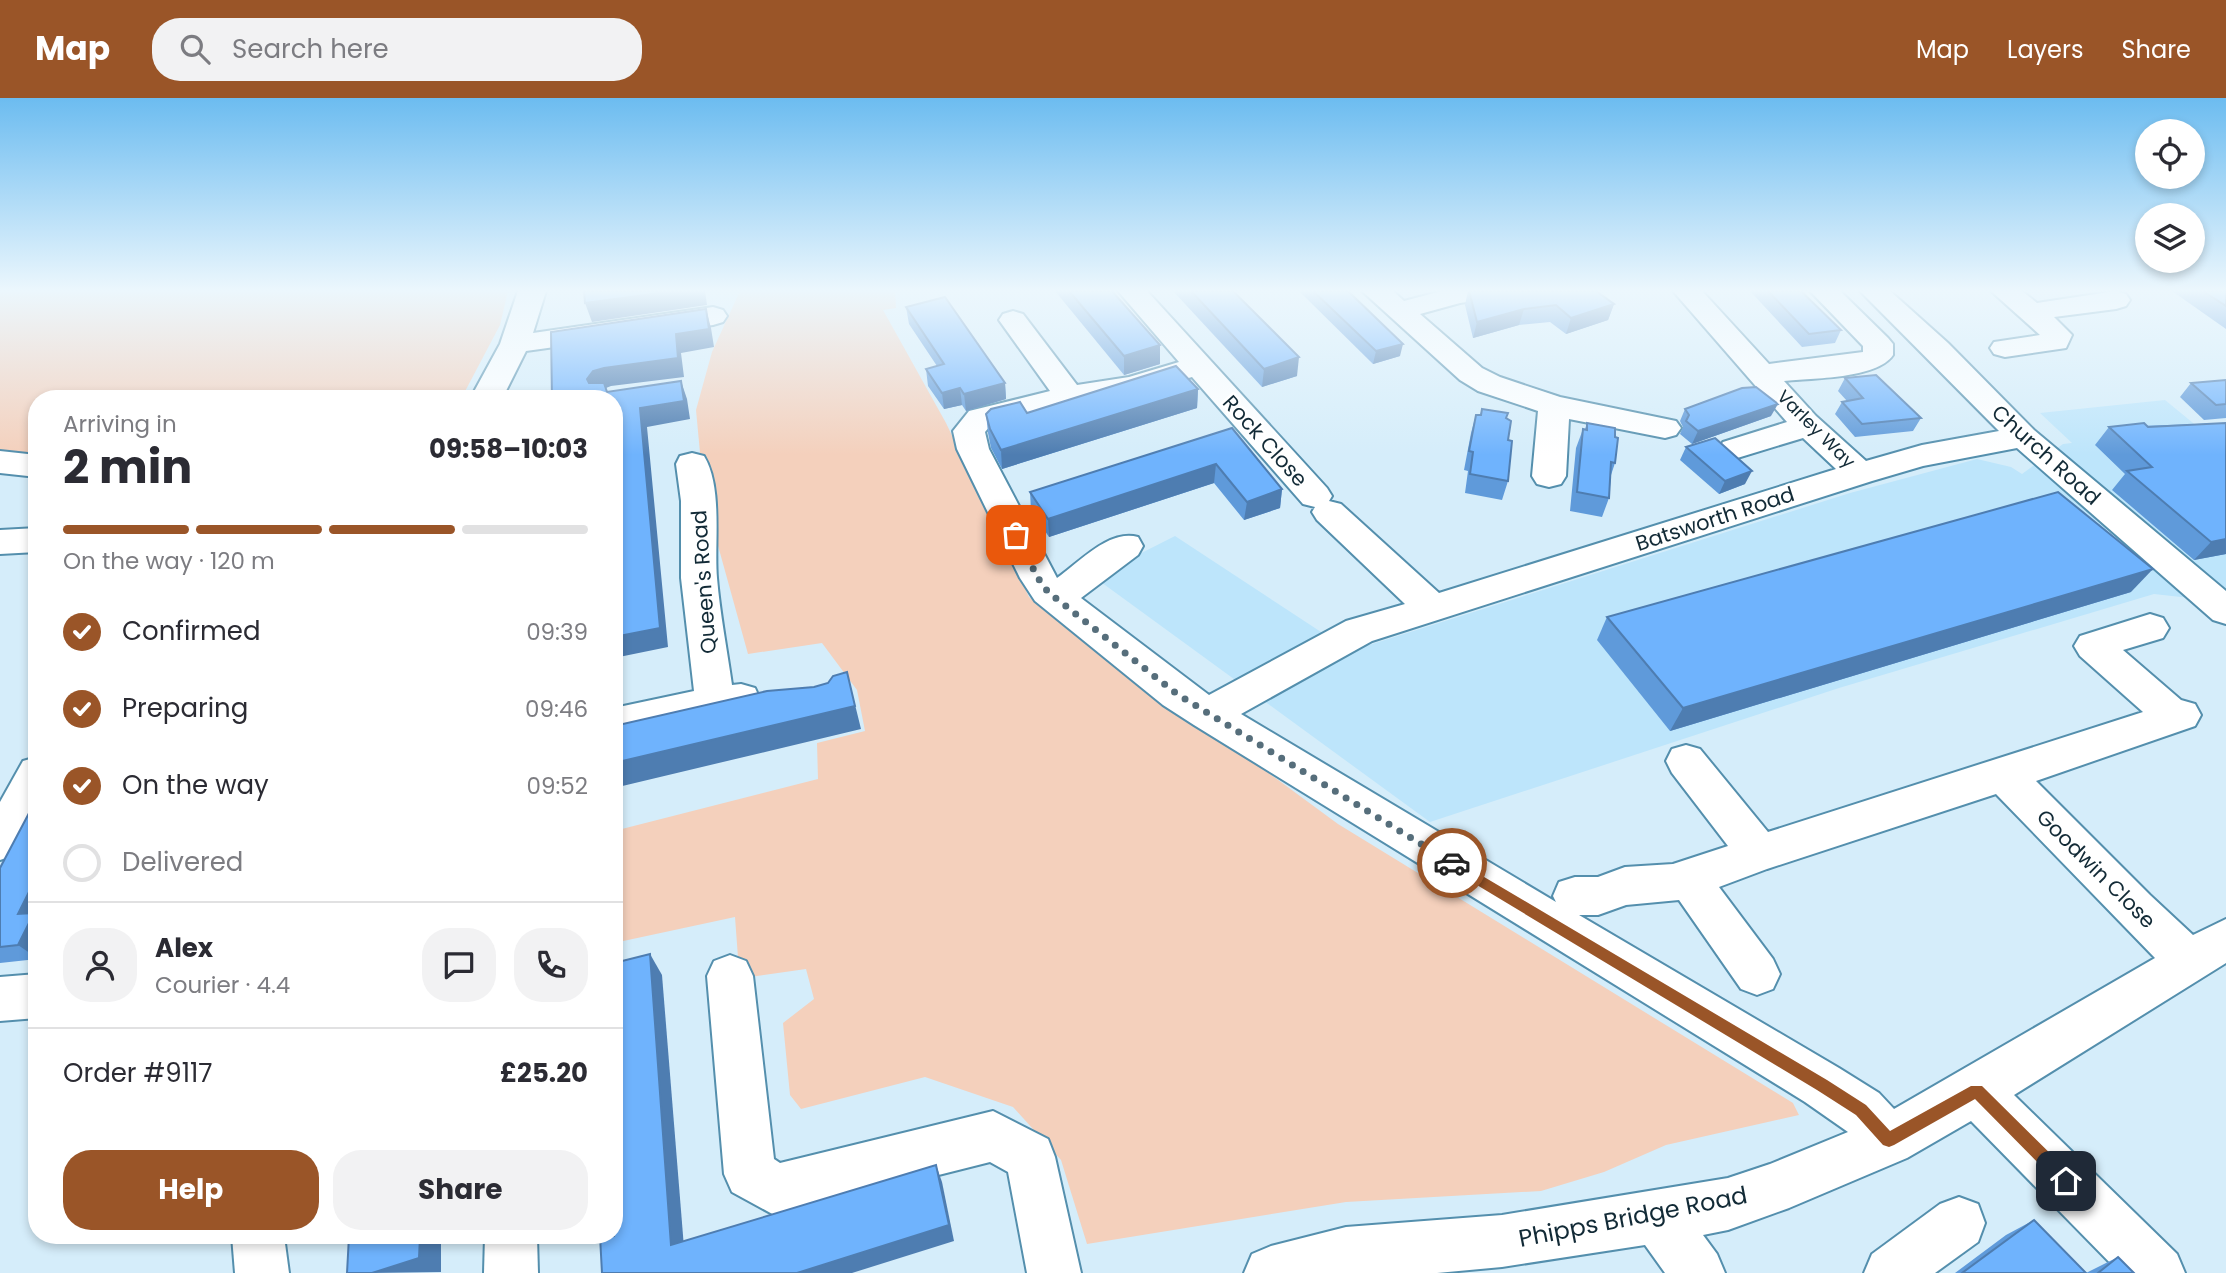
<!DOCTYPE html>
<html lang="en">
<head>
<meta charset="utf-8">
<style>
  :root { --surface:#fff; --page:#f2f2f3; --text:#2b2b33; --muted:#7c7c81; --line:#e1e1e2; --accent:#9a5528 }
  body { margin:0; font-family:Poppins,sans-serif; background:var(--page); color:var(--text); height:100vh; display:flex; flex-direction:column; font-size:26px; white-space:nowrap }
  * { box-sizing:border-box; margin:0 }
  p { font-size:23px; color:var(--muted) }
  .icon { flex:none; width:38px; height:38px; fill:none; stroke:currentColor; stroke-width:2; stroke-linecap:round; stroke-linejoin:round }
  .map { position:relative; flex:1; overflow:hidden }
  .side { position:absolute; left:28px; top:292px; width:595px; height:854px; display:flex; flex-direction:column; background:var(--surface); border-radius:28px; box-shadow:0 4px 10px #0003 }
  .side>* { flex:none }
  .buttons { position:absolute; left:2135px; top:21px; display:grid; gap:14px }
  .buttons a { display:grid; place-items:center; width:70px; height:70px; border-radius:50%; background:var(--surface); box-shadow:0 4px 10px #0003; font-size:35px }
  .pin { position:absolute; display:grid; place-items:center; width:60px; height:60px; color:#fff; margin:-30px; border-radius:14px; box-shadow:0 4px 10px #0006 }
  .courier { position:absolute; display:grid; place-items:center; width:70px; height:70px; margin:-35px; border:5px solid #9a5528; border-radius:50%; background:#fff; color:#222; box-shadow:0 2px 9px #0007 }
  .headline em { font-style:normal; font-weight:700 }
  .headline div { display:flex; flex-direction:column-reverse }
  .headline { display:flex; align-items:center; justify-content:space-between; height:119px; padding:0 35px }
  h1 { font-size:46px; font-weight:700; line-height:52px }
  .bar { display:grid; grid-template-columns:repeat(4,1fr); gap:10px 7px; align-content:center; height:84px; padding:0 35px }
  .bar i { height:9px; border-radius:5px; background:var(--line) }
  .bar .current { background:var(--accent) }
  .bar p { grid-column:span 4 }
  .line { display:flex; align-items:center; gap:18px; padding:0 35px; border-top:2px solid var(--line) }
  .line div { flex:1 }
  .round { display:grid; place-items:center; flex:none; width:74px; height:74px; border-radius:28px; background:var(--page) }
  ol { padding:0 35px; list-style:none }
  li { display:flex; align-items:center; gap:21px; height:77px }
  li p { margin-inline-start:auto }
  li .icon { padding:7px; border-radius:50%; background:var(--accent); color:#fff; stroke-width:4 }
  li:last-child { color:var(--muted) }
  li i { width:38px; height:38px; border:4px solid var(--line); border-radius:50% }
  .button { display:flex; gap:14px; margin-top:auto; padding:14px 35px }
  .button a { flex:1; height:80px; border-radius:28px; background:var(--accent); color:#fff; font-size:28px; font-weight:700; line-height:80px; text-align:center }
  .button a+a { background:var(--page); color:var(--text) }
  header { display:flex; align-items:center; gap:42px; box-sizing:border-box; height:98px; padding:0 35px; background:var(--accent); color:#fff }
  header strong { font-size:33px }
  nav { display:flex; gap:38px; margin-inline-start:auto; font-size:24px }
  .search { width:490px; height:63px; background:var(--page); display:flex; align-items:center; gap:18px; box-sizing:border-box; padding:0 24px; border-radius:28px; color:var(--muted); font-size:26px }
  .map>svg:first-child { display:block }
  .built { fill:#bde5fb }
  .green { fill:#f4d0bc }
  .lines { fill:none; stroke-linecap:round; stroke-linejoin:round }
  .minor-casing { stroke:#548fad; stroke-width:4 }
  .minor { fill:#fff; fill-rule:evenodd }
  .wall { fill:#5f9ada }
  .shaded-wall { fill:#4e7db1 }
  .building { fill:#6fb3fd; stroke:#4e7db1; stroke-width:2 }
  .route { fill:#9a5528 }
  .done { stroke:#566e7b; stroke-width:7; stroke-dasharray:0 12.6 }
  .labels { text-anchor:middle; stroke-width:5; stroke-linejoin:round; paint-order:stroke }
  .far-street-label { font-size:18px; fill:#122a36; stroke:#fff }
  .street-label { font-size:21px; fill:#122a36; stroke:#fff }
  .near-street-label { font-size:24px; fill:#122a36; stroke:#fff }
</style>
</head>
<body>
<header>
<strong>Map</strong>
<div class="search"><svg class="icon" aria-label="search" viewBox="0 0 24 24"><circle cx="10" cy="10" r="6"/><path d="M15 15l6 6"/></svg>Search here</div>
<nav><a>Map</a><a>Layers</a><a>Share</a></nav>
</header>
<div class="map">
<svg width="2226" height="1175" viewBox="0 0 2226 1175">
  <rect width="100%" height="100%" fill="#d5edfa"/>
  <path class="built" d="M2165 302 2204 334 2226 333V504L2154 496 1839 590 1430 724 1094 479 1175 438 1350 553 1850 395 1977 361 2011 369 2022 376 2063 346 2072 345 2040 315Z"/>
  <g class="green">
    <path d="M0 193H508L500 227 461 301H37V365L0 359Z"/>
    <path d="M740 193H895L896 210 883 212 946 325 1029 499 1338 726 1793 1005 1799 1017 1666 1047 1604 1074 1541 1093 1346 1104 1087 1146 1061 1062 1013 1009 925 979 801 1011 790 997 783 925 814 901 806 871 750 879 739 873 735 819 614 845V733L818 681 817 645 865 633 857 592 822 545 748 556 704 397 696 312 712 254Z"/>
  </g>
  <g class="lines">
    <g class="minor-casing">
      <g id="minor">
        <path d="M518 193H546L533 235 713 209 723 212 727 218 723 224 713 227 526 253 502 301H470L500 246Z"/>
        <path d="M1118 193H1147L1327 390 1332 398 1329 403 1341 406 1439 495 1836 371 1803 340 1734 361 1723 358 1718 351 1723 344 1787 324 1673 193H1702L1769 266 1863 254V248L1810 193H1840L1888 240 1893 246V257C1877 281 1812 280 1784 283L1816 318 1866 363 1922 347 1999 333 1860 193H1890L1948 245 2034 332 2226 493V526L2213 522 2017 350 1923 368 1872 383 1372 543 1241 616 1556 804 1553 798 1559 784 1575 779H1598L1625 769 1673 766 1728 748 1672 675 1666 663 1672 651 1686 647 1700 651 1768 734 2143 614 2080 558 2074 548 2080 538 2150 516 2163 520 2169 530 2163 540 2123 552 2181 602 2195 606 2201 617 2195 628 2036 683 2150 797 2193 837 2226 821V865L2014 997 2177 1156 2185 1175H2120L1971 1023 1907 1060 1789 1110 1728 1132 1703 1137 1717 1156 1725 1175H1665L1645 1147 1502 1169 1437 1175H1244L1252 1156 1271 1148 1346 1129 1502 1117 1728 1080 1770 1066 1848 1034 1805 1004 1194 627 1163 607 1035 503 1020 480 957 351 953 333 969 313 1050 293 999 222 1003 216 1013 213 1023 216 1077 287 1129 279 1179 264ZM1192 279 1303 406 1315 409 1312 414 1317 422 1405 506 1346 523 1209 597 1081 500 1138 457 1143 448 1138 439C1109 431 1080 464 1057 480L989 351 985 334 991 327C1058 310 1126 300 1192 279ZM1996 696 2155 860 1894 1011 1879 995 1839 970 1579 817H1598L1626 807 1679 802 1741 891 1757 897 1773 891 1780 876 1773 861 1719 789 1767 771Z"/>
        <path d="M1362 193H1393L1404 203 1442 193H1503L1499 199 1460 205 1420 216 1482 270 1500 279 1560 299 1676 323 1681 330 1676 337 1665 340 1569 321 1566 378 1561 386 1549 389 1537 386 1532 378 1538 313 1478 293 1460 282Z"/>
        <path d="M1991 193H2022L2037 205 2116 193 2126 196 2130 202 2126 208 2116 211 2054 219 2072 237 2066 250 2005 259 1994 256 1990 250 1994 244 2040 237Z"/>
        <path d="M0 353 37 357V379L0 375Z"/>
        <path d="M692 355 704 358C723 389 714 445 717 480 720 516 727 551 732 587L741 586 755 590 760 601 755 612 614 641V610L694 593 681 480V403L676 366 680 358Z"/>
        <path d="M37 430V454L0 456V432Z"/>
        <path d="M37 659V715L15 757 0 762V704L23 663Z"/>
        <path d="M730 857 746 863 753 878 774 1061 780 1065 993 1013 1048 1041 1055 1059 1081 1175H1027L1008 1074 990 1064 776 1118 732 1094 724 1076 707 878 714 863Z"/>
        <path d="M37 876V920L0 923V879Z"/>
        <path d="M1959 1099 1978 1106 1985 1125 1978 1144 1935 1175H1864L1872 1156 1940 1106Z"/>
        <path d="M232 1138H284L289 1175H235Z"/>
        <path d="M485 1138H537L538 1175H484Z"/>
      </g>
    </g>
    <use href="#minor" class="minor"/>
  </g>
  <g class="wall">
    <path d="M1055 193H1112L1160 247V266L1124 277Z"/>
    <path d="M1173 193H1233L1297 278 1262 289Z"/>
    <path d="M1299 193H1348L1400 258 1373 266Z"/>
    <path d="M1468 193H1596L1614 206 1608 222 1566 236 1550 224 1519 227 1473 240 1465 207Z"/>
    <path d="M1750 193H1801L1841 232 1835 245 1802 249Z"/>
    <path d="M2172 193H2226V231Z"/>
    <path d="M906 209 1005 285 1006 301 966 313 962 307 944 311 928 288 926 271 937 268 909 226Z"/>
    <path d="M1845 280 1921 320 1913 333 1855 339 1835 316 1842 304 1847 303 1838 293Z"/>
    <path d="M2226 282V320L2204 322 2180 299 2191 285Z"/>
    <path d="M1198 291 1197 310 1002 371 991 350 988 335 986 316 1027 315Z"/>
    <path d="M1482 311 1506 320 1508 342V383L1502 402 1465 395 1468 373 1464 372 1471 335 1476 317H1480Z"/>
    <path d="M1685 311 1771 318 1692 346 1680 336 1683 329 1680 323Z"/>
    <path d="M1587 325 1615 365 1611 377 1609 400 1602 419 1570 413 1576 350 1583 331H1585Z"/>
    <path d="M2226 325V456L2194 462 2112 392 2125 376 2095 347 2109 329Z"/>
    <path d="M1232 330 1282 391 1280 410 1244 422 1214 385 1049 439 1031 412 1030 394Z"/>
    <path d="M1686 349 1745 386 1719 396 1680 362Z"/>
    <path d="M2131 494 1670 633 1597 542 1607 519Z"/>
    <path d="M37 700V861L0 865V770Z"/>
    <path d="M2034 1122 2086 1175 2118 1159 2134 1175H1955L2006 1137Z"/>
  </g>
  <g class="shaded-wall">
    <path d="M675 193H705L707 207 592 224 585 205Z"/>
    <path d="M1614 206 1608 222 1566 236 1571 220Z"/>
    <path d="M706 211 711 230 714 249 681 255 684 279 611 288 606 290 594 299 587 281 593 273 676 236Z"/>
    <path d="M1524 211 1519 227 1473 240 1477 224Z"/>
    <path d="M1403 246 1400 258 1373 266 1376 253Z"/>
    <path d="M1160 247V266L1124 277V258Z"/>
    <path d="M1299 259 1297 278 1262 289 1264 271Z"/>
    <path d="M681 283 687 301 690 321 647 329 668 549 619 559 614 549V539L640 310Z"/>
    <path d="M1005 285 1006 301 966 313 964 296Z"/>
    <path d="M960 290 962 307 944 311 942 295Z"/>
    <path d="M1198 291 1197 310 1002 371 1001 352Z"/>
    <path d="M1778 306 1771 318 1692 346 1698 333Z"/>
    <path d="M1216 366 1214 385 1049 439 1048 421Z"/>
    <path d="M1752 373 1745 386 1719 396 1725 383Z"/>
    <path d="M1282 391 1280 410 1244 422 1247 404Z"/>
    <path d="M2226 441V456L2194 462 2211 444Z"/>
    <path d="M2153 471 2131 494 1670 633 1683 610Z"/>
    <path d="M847 574 861 631 614 690V665L855 608Z"/>
    <path d="M37 778V860L18 847V816Z"/>
    <path d="M650 856 662 877 685 1162 671 1147Z"/>
    <path d="M936 1067 942 1084 954 1143 852 1175H797Z"/>
    <path d="M420 1138H441V1174L372 1175Z"/>
  </g>
  <g class="building">
    <path d="M584 193H675L585 205Z"/>
    <path d="M1069 193H1112L1160 247 1124 258Z"/>
    <path d="M1191 193H1233L1299 259 1264 271Z"/>
    <path d="M1313 193H1348L1403 246 1376 253Z"/>
    <path d="M1469 193H1596L1614 206 1571 220 1556 207 1524 211 1477 224Z"/>
    <path d="M1768 193H1801L1841 232 1809 236Z"/>
    <path d="M2203 193H2226V208Z"/>
    <path d="M945 199 1005 285 964 296 960 290 942 295 926 271 944 266 906 209Z"/>
    <path d="M706 211 709 231 676 236 678 260 604 270 593 273 587 281 589 285H604L607 294 681 283 684 303 640 310 660 530 614 539V301H552L551 234Z"/>
    <path d="M1176 268 1198 291 1001 352 990 331 986 316 991 311 1020 304 1027 315Z"/>
    <path d="M1876 277 1921 320 1862 326 1842 304 1863 300 1845 280Z"/>
    <path d="M2226 282V306L2216 307 2191 285Z"/>
    <path d="M1756 289 1778 306 1698 333 1686 323 1689 317 1685 311 1742 290Z"/>
    <path d="M1482 311 1508 315 1506 320 1511 323 1508 342 1512 343 1508 383 1470 376 1473 354 1469 353 1476 317H1481Z"/>
    <path d="M1587 325 1615 330V339L1618 340 1615 365 1611 364 1609 400 1577 394 1583 331 1587 332Z"/>
    <path d="M2144 325 2148 329 2226 325V441L2211 444 2127 373 2152 369 2109 329Z"/>
    <path d="M1232 330 1282 391 1247 404 1216 366 1048 421 1030 394Z"/>
    <path d="M1715 340 1752 373 1725 383 1686 349Z"/>
    <path d="M2058 394 2153 471 1683 610 1607 519Z"/>
    <path d="M847 574 855 608 614 665V628L767 593 814 589 828 585 833 578Z"/>
    <path d="M37 700V778L18 816 34 815 18 847 0 849V770Z"/>
    <path d="M650 856 671 1147 936 1067 949 1127 797 1175H602L600 1138H614V865Z"/>
    <path d="M2034 1122 2086 1175H1962Z"/>
    <path d="M349 1138H420L419 1160 372 1175H347Z"/>
    <path d="M2118 1159 2134 1175H2098Z"/>
  </g>
  <linearGradient id="sky" x2="0" y2="1"><stop stop-color="#6cbcf0"/><stop offset="0.54" stop-color="#ecf7fd"/><stop offset="1" stop-color="#ecf7fd" stop-opacity="0"/></linearGradient>
  <rect width="2226" height="357" fill="url(#sky)"/>
  <path class="route" d="M1452 760 1827 982 1866 1007 1890 1033 1971 988H1982L2072 1077 2074 1083 2072 1088 2066 1090 2061 1088 1975 1001 1894 1047 1889 1049 1883 1047 1856 1017 1817 992 1447 769V761Z"/>
  <g class="lines">
    <path class="done" d="M1016 437 1038 480 1048 494 1177 596 1452 765"/>
  </g>
  <g class="labels">
    <g class="far-street-label">
      <text transform="translate(1816 331) rotate(45)" y="6">Varley Way</text>
    </g>
    <g class="street-label">
      <text transform="translate(1265 343) rotate(48)" y="7">Rock Close</text>
      <text transform="translate(2046 357) rotate(42)" y="7">Church Road</text>
      <text transform="translate(1715 421) rotate(-18)" y="7">Batsworth Road</text>
      <text transform="translate(704 484) rotate(-94)" y="7">Queen's Road</text>
      <text transform="translate(2096 771) rotate(45)" y="7">Goodwin Close</text>
    </g>
    <g class="near-street-label">
      <text transform="translate(1633 1119) rotate(-11)" y="8">Phipps Bridge Road</text>
    </g>
  </g>
</svg>
<div class="buttons">
<a><svg class="icon" aria-label="locate" viewBox="0 0 24 24"><circle cx="12" cy="12" r="6"/><path d="M12 2v4M12 18v4M2 12h4M18 12h4"/></svg></a>
<a><svg class="icon" aria-label="layers" viewBox="0 0 24 24"><path d="M12 4l9 5-9 5-9-5zM3 14l9 5 9-5"/></svg></a>
</div>
<div class="pin" style="left:1016px;top:437px;background:#ea580c"><svg class="icon" aria-label="bag" viewBox="0 0 24 24"><path d="M5 8h14l-1 12H6zM9 8a3 3 0 0 1 6 0"/></svg></div>
<div class="pin" style="left:2066px;top:1083px;background:#1f2937"><svg class="icon" aria-label="home" viewBox="0 0 24 24"><path d="M3 11l9-7 9 7M6 9v11h12V9"/></svg></div>
<div class="courier" style="left:1452px;top:765px"><svg class="icon" aria-label="car" viewBox="0 0 24 24"><path d="M5 17H2v-5l4-1 3-4h7l3 4 3 1v5h-3M9 17h6M6 11h13"/><circle cx="7" cy="17" r="2"/><circle cx="17" cy="17" r="2"/></svg></div>
<section class="side">
<div class="headline"><div><h1>2 min</h1><p>Arriving in</p></div><em>09:58–10:03</em></div>
<div class="bar"><i class="current"></i><i class="current"></i><i class="current"></i><i></i><p>On the way · 120 m</p></div>
<ol>
<li><svg class="icon" aria-label="check" viewBox="0 0 24 24"><path d="M5 12l5 5 9-10"/></svg>Confirmed<p>09:39</p></li>
<li><svg class="icon" aria-label="check" viewBox="0 0 24 24"><path d="M5 12l5 5 9-10"/></svg>Preparing<p>09:46</p></li>
<li><svg class="icon" aria-label="check" viewBox="0 0 24 24"><path d="M5 12l5 5 9-10"/></svg>On the way<p>09:52</p></li>
<li><i></i>Delivered</li>
</ol>
<div class="line" style="height:126px"><a class="round"><svg class="icon" aria-label="person" viewBox="0 0 24 24"><circle cx="12" cy="8" r="4"/><path d="M4 21q1-7 8-7t8 7"/></svg></a><div><b>Alex</b><p>Courier · 4.4</p></div><a class="round"><svg class="icon" aria-label="chat" viewBox="0 0 24 24"><path d="M4 5h16v11H9l-5 4z"/></svg></a><a class="round"><svg class="icon" aria-label="phone" viewBox="0 0 24 24"><path d="M5 4h4l2 5-3 2q2 4 5 5l2-3 5 2v4C11 20 4 13 5 4z"/></svg></a></div>
<div class="line" style="height:91px"><div>Order #9117</div><b>£25.20</b></div>
<div class="button"><a>Help</a><a>Share</a></div>
</section>
</div>
</body>
</html>
